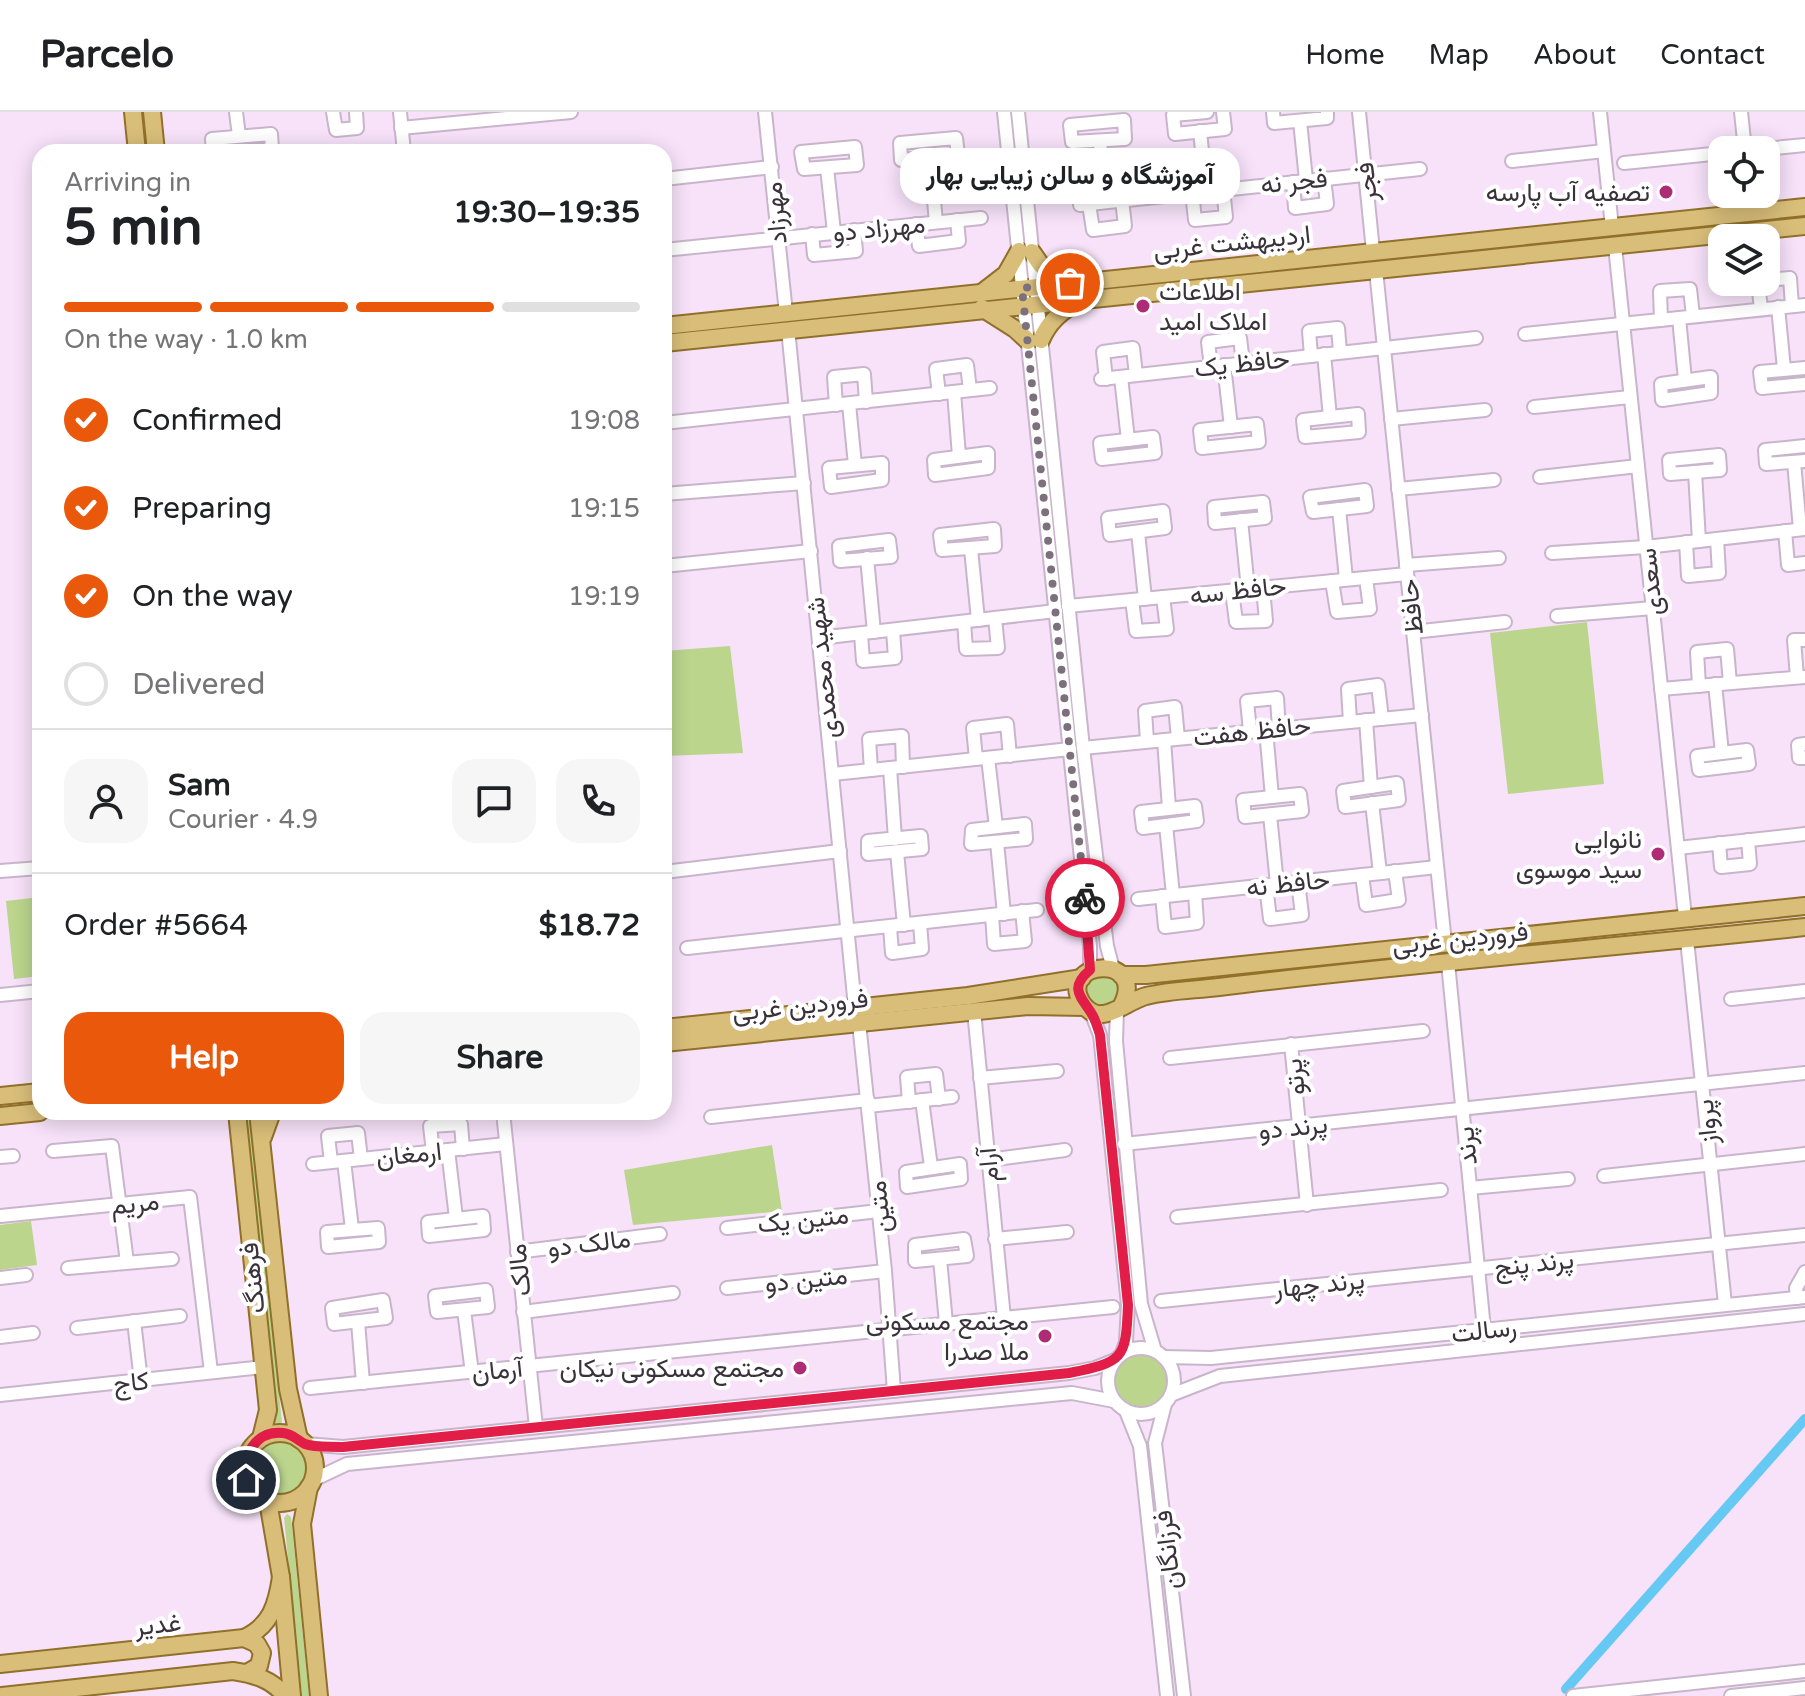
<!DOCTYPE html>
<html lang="en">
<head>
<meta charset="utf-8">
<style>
  :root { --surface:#fff; --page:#f6f6f6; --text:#202124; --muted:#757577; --line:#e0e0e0; --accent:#ea580c }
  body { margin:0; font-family:"Varela Round",Vazirmatn,sans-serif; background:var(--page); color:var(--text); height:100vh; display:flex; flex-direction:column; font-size:30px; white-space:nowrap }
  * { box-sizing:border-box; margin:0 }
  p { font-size:26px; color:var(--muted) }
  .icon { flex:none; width:44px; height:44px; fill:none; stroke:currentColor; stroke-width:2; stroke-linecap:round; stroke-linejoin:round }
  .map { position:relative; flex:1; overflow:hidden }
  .sheet { position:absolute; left:32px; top:32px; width:640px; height:976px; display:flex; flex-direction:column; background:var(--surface); border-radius:24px; box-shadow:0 4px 20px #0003 }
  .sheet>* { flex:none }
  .controls { position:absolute; left:1708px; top:24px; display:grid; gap:16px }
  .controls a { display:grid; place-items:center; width:72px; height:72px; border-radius:16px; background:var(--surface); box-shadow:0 4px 20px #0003; font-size:40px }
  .pin { position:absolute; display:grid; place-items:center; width:68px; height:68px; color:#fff; margin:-34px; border:4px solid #fff; border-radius:50%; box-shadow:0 2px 8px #0007 }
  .courier { position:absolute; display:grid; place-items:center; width:80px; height:80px; margin:-40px; border:6px solid #e11d48; border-radius:50%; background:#fff; color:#222; box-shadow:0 2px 10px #0007 }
  .bubble { position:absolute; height:56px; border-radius:24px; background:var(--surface); box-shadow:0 4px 20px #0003; font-size:26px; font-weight:700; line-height:56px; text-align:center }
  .headline em { font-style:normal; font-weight:700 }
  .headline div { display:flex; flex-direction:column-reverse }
  .headline { display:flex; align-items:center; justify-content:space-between; height:136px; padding:0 32px }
  h1 { font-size:52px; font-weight:700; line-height:60px }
  .bar { display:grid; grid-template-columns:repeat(4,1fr); gap:12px 8px; align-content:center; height:96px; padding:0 32px }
  .bar i { height:10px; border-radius:6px; background:var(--line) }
  .bar .active { background:var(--accent) }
  .bar p { grid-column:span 4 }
  .line { display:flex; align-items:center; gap:20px; padding:0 32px; border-top:2px solid var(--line) }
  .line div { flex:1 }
  .round { display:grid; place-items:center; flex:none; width:84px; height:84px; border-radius:24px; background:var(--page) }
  ol { padding:0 32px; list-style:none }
  li { display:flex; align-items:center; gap:24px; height:88px }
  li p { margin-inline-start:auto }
  li .icon { padding:8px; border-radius:50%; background:var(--accent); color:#fff; stroke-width:4 }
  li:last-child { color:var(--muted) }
  li i { width:44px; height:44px; border:4px solid var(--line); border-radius:50% }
  .action { display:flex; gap:16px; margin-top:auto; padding:16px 32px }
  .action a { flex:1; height:92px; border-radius:24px; background:var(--accent); color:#fff; font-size:32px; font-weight:700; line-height:92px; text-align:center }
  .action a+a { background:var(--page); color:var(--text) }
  header { display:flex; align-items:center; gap:48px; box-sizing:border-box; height:112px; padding:0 40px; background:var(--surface); border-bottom:2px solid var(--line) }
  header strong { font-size:38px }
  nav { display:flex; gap:44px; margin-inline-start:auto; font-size:28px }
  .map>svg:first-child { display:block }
  .green { fill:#bbd58d }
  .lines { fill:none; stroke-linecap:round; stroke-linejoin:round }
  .canal { stroke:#65c9f3; stroke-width:10 }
  .minor-casing { stroke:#c9b5cb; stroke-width:16 }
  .major-casing { stroke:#91702a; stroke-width:20 }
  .minor { stroke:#fff; stroke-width:12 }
  .major { stroke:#d9be7a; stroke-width:16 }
  .done { stroke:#7c707d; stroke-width:8; stroke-dasharray:0 14.4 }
  .route { stroke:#e11d48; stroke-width:10 }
  .poi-dot { fill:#ae2b75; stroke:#fff; stroke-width:3 }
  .labels { text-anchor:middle; stroke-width:8; stroke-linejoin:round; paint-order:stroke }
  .street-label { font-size:26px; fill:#3a323a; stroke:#fff }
  .poi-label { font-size:26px; fill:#3a323a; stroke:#fff; text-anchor:end }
</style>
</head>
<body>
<header>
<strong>Parcelo</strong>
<nav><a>Home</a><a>Map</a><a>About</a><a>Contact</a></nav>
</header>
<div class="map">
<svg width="1805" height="1584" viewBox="0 0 1805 1584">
  <rect width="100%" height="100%" fill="#f7e2f9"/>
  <g class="green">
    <path d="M1587 510 1604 672 1508 682 1490 521Z"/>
    <path d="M730 534 743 641 664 644V539Z"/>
    <path d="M40 785V864L14 867 6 789Z"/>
    <circle cx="1102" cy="879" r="16"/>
    <path d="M243 1000H250L282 1310 279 1314 275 1311Z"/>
    <path d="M772 1033 782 1099 633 1113 624 1058Z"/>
    <path d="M31 1109 37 1153 0 1158V1113Z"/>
    <circle cx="1141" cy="1270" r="28"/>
    <circle cx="280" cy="1356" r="28"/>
    <path d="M287 1402 291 1405 309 1584H302L284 1406Z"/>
  </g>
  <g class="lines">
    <path class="canal" d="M1566 1577 1805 1307"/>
    <g class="minor-casing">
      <g id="minor">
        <path d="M236 0 239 24"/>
        <path d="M333 0 336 18 357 16 356 0"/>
        <path d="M400 0 404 40"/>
        <path d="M765 0 786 201"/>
        <path d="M1004 0 1090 834V858"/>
        <path d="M1018 0 1083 636 1107 834 1113 857"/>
        <path d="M1207 0 1173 3 1175 22 1225 17 1223 0"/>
        <path d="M1273 0 1274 11 1327 6V0"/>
        <path d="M1359 0 1373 139"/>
        <path d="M1600 0 1612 115"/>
        <path d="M1741 0 1745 38"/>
        <path d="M1124 8 1125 27 1072 30 1070 13Z"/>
        <path d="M1300 9 1306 68"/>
        <path d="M401 16 571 0"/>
        <path d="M1200 19 1206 79"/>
        <path d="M956 26 958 43 901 48 900 31Z"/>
        <path d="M1100 30 1106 90"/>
        <path d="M855 35 857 53 804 57 801 40Z"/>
        <path d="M1754 38 1805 33"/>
        <path d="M213 40 212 27 271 22 272 37 249 40"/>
        <path d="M930 45 936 110"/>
        <path d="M1512 49 1604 39"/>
        <path d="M1624 51 1722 41"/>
        <path d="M827 56 834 120"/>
        <path d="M664 67 772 55"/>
        <path d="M1293 70 1295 96 1327 92 1324 66"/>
        <path d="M1192 80 1195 108 1226 105 1223 77"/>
        <path d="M1089 92 1093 118 1125 114 1122 88"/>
        <path d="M1080 93 1420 57"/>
        <path d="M916 112 919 134 959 129 957 108"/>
        <path d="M812 122 814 143 856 139 854 118"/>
        <path d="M1615 134 1685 805"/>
        <path d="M664 138 981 106"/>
        <path d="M1376 158 1445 831"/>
        <path d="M1766 168 1790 166 1792 194"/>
        <path d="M1758 170 1761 197"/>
        <path d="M1778 195 1784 257"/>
        <path d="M1679 206 1685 268"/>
        <path d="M1661 208 1660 179 1690 177 1693 204"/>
        <path d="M788 217 855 895"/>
        <path d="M1525 222 1805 193"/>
        <path d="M1324 242 1330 305"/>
        <path d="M1311 244 1309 219 1338 216 1340 240"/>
        <path d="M1224 253 1231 315"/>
        <path d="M1211 255 1208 230 1240 226 1243 251"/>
        <path d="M1805 256 1760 260 1762 276 1805 272"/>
        <path d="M1121 265 1128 328"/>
        <path d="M1711 265V281L1662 288 1661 272Z"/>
        <path d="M1101 267 1476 226"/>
        <path d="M1106 267 1103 240 1133 236 1136 263"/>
        <path d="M954 280 959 344"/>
        <path d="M939 282 936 257 967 253 970 278"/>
        <path d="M849 292 855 353"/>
        <path d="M836 293 834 265 864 262 866 290"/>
        <path d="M1534 295 1630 285"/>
        <path d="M1358 302 1359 320 1305 325 1303 308Z"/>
        <path d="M1391 307 1485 298"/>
        <path d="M664 311 990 276"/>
        <path d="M1257 312 1259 330 1202 336 1200 318Z"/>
        <path d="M1153 325 1155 341 1102 347 1100 331Z"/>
        <path d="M1805 334 1765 338 1766 352 1805 349"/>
        <path d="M988 341V356L935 363 934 348Z"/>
        <path d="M1719 343 1720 358 1670 362 1669 348Z"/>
        <path d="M1794 350 1800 417"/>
        <path d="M882 351V368L831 375 829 356Z"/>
        <path d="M1695 360 1699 429"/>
        <path d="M1540 365 1638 354"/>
        <path d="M1398 377 1494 368"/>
        <path d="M1365 378 1367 394 1313 400 1310 385Z"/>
        <path d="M664 382 804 371"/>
        <path d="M1263 390 1265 406 1215 411 1214 395Z"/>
        <path d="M1339 397 1346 467"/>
        <path d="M1163 399 1165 416 1110 423 1108 406Z"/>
        <path d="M1241 408 1248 477"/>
        <path d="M994 417 995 434 942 438 940 423Z"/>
        <path d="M1785 419 1788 453 1805 451"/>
        <path d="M1138 420 1145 487"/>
        <path d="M889 428 891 445 840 449 839 434Z"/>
        <path d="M1686 430 1688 464 1719 461 1717 427"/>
        <path d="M971 437 978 508"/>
        <path d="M1552 441 1646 435 1805 417"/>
        <path d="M867 446 874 520"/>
        <path d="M1406 453 1499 446"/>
        <path d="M664 454 811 439"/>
        <path d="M1332 469 1337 500 1370 497 1366 466"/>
        <path d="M1232 479 1236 510 1266 509 1263 476"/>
        <path d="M1132 488 1136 519 1167 517 1163 485"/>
        <path d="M1068 494 1407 462"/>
        <path d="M1557 504 1653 496"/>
        <path d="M964 510 966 537 998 536 995 506"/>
        <path d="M1413 520 1505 510"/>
        <path d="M861 522 863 549 895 546 893 518"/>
        <path d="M819 526 1056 499"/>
        <path d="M1797 565 1794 528H1805"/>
        <path d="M1715 572 1722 641"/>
        <path d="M1699 574 1697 540 1727 537 1730 571"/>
        <path d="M1661 577 1805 565"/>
        <path d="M1366 608 1371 675"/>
        <path d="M1350 610 1348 577 1378 573 1382 607"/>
        <path d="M1266 618 1272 685"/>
        <path d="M1250 619 1247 589 1277 586 1279 617"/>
        <path d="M1164 628 1169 696"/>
        <path d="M1147 629 1145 599 1175 595 1178 626"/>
        <path d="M1805 632 1798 633 1799 646H1805"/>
        <path d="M1083 636 1422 603"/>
        <path d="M1747 638 1749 652 1699 658 1697 644Z"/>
        <path d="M988 646 996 715"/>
        <path d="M976 647 973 616 1007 612 1010 644"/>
        <path d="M890 656 895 727"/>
        <path d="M871 658 869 627 902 624 903 655"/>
        <path d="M833 662 1070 637"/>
        <path d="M1397 671 1399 688 1345 695 1343 679Z"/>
        <path d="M1300 682 1302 699 1245 705 1243 688Z"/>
        <path d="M1372 691 1380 761"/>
        <path d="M1195 694 1197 709 1143 716 1141 700Z"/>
        <path d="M1270 703 1277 772"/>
        <path d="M1025 712 1026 727 971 732 972 718Z"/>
        <path d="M1166 713 1173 783"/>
        <path d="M921 724 922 737 868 742V729Z"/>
        <path d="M997 730 1004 802"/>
        <path d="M1719 731 1721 755 1750 752 1748 728"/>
        <path d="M1678 736 1805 722"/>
        <path d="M897 740 904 813"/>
        <path d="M0 759 40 756"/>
        <path d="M664 760 840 739"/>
        <path d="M1362 763 1366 793 1399 788 1395 759"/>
        <path d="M1266 773 1270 807 1302 803 1298 770"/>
        <path d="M1162 784 1165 815 1197 811 1195 781"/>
        <path d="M1138 787 1437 755"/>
        <path d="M992 803 994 832 1025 829 1022 799"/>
        <path d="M890 815 892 841 922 837 920 811"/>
        <path d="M1687 828 1725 1192"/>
        <path d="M687 836 1037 798"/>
        <path d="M1448 851 1484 1217"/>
        <path d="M0 883 40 879"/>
        <path d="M1731 887 1805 879"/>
        <path d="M1117 898 1116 929 1141 1192 1155 1239"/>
        <path d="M974 899 1004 1206"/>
        <path d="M1091 900 1100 923 1128 1193 1126 1230 1122 1241"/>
        <path d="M859 911 885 1159 894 1279"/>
        <path d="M1291 932 1307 1093"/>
        <path d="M1170 946 1423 919"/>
        <path d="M980 966 1057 959"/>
        <path d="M922 988 931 1055"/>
        <path d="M909 990 907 965 936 962 939 987"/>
        <path d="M868 994 952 985"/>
        <path d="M503 1000 536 1315"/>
        <path d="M711 1005 868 988"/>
        <path d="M1124 1032 1805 961"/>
        <path d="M448 1038 456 1106"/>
        <path d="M53 1039 112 1034 127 1150 68 1156 172 1147"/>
        <path d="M433 1040 430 1014 461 1012 463 1037"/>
        <path d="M0 1045 13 1044"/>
        <path d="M988 1048 1065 1038"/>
        <path d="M344 1049 352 1117"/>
        <path d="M331 1050 328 1024 358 1021 361 1047"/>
        <path d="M313 1052 506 1032"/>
        <path d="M960 1052 961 1067 907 1075 906 1060Z"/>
        <path d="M1604 1064 1805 1042"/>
        <path d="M1470 1076 1568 1067"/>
        <path d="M0 1104 190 1085 211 1260"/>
        <path d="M483 1104 484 1118 429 1124 428 1110Z"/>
        <path d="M1177 1105 1441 1078"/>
        <path d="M378 1116 379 1130 328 1135 327 1120Z"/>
        <path d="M727 1116 879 1099"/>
        <path d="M964 1127 967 1144 915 1149V1133Z"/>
        <path d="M995 1127 1067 1120"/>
        <path d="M517 1140 660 1122"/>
        <path d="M940 1147 946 1211"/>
        <path d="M0 1166 26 1163"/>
        <path d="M727 1176 885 1159"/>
        <path d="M486 1178 488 1195 437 1200 435 1184Z"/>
        <path d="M1797 1186 1796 1176 1805 1160"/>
        <path d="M383 1188 386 1206 334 1212 332 1196Z"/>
        <path d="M1161 1189 1805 1123"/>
        <path d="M464 1198 472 1261"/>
        <path d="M523 1200 673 1181"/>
        <path d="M134 1209 141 1269"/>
        <path d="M358 1210 363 1271"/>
        <path d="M77 1216 180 1204"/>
        <path d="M0 1225 33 1221"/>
        <circle cx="1141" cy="1269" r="33"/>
        <path d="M1163 1245 1211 1246 1805 1185"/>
        <path d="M310 1276 1113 1195"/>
        <path d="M0 1283 263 1255"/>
        <path d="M1171 1283 1220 1264 1805 1202"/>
        <path d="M1165 1292 1155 1331 1184 1584"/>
        <path d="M1126 1299 1140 1334 1167 1584"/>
        <path d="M306 1332 343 1335 1069 1261 1095 1256 1115 1248"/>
        <path d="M313 1368 347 1352 1072 1281 1114 1289"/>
        <path d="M1573 1584 1805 1559"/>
        <path d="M1731 1584 1805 1576"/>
      </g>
    </g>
    <g class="major-casing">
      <g id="major">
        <path d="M133 0 137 40"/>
        <path d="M152 0 156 40"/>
        <path d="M1032 140 1041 153 1068 171"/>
        <path d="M984 179 1006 162 1019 139"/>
        <path d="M982 196 1015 217 1028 229"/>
        <path d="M664 214 1805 95"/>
        <path d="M1041 228C1049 209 1061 200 1078 189"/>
        <path d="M664 231 1805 114"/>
        <path d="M1121 863H1146L1805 794"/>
        <path d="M1122 893C1148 841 1056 848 1082 891 1087 898 1094 903 1102 902 1113 902 1132 888 1146 884 1170 878 1195 878 1219 875 1414 851 1610 836 1805 815"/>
        <path d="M664 916 968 884 1082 866"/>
        <path d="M664 931 1028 894 1085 895"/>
        <path d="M0 984 40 980"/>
        <path d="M237 1000 268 1298 261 1326"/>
        <path d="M258 1000 288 1277 299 1327"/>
        <path d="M0 1004 40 1000"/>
        <path d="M263 1025 272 1000"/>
        <circle cx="280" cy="1356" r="35"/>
        <path d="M309 1375 302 1412 319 1584"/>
        <path d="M268 1389 281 1465 292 1584"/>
        <path d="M244 1526 257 1532 262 1541 259 1554 247 1561"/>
        <path d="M0 1552 244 1526C271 1514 277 1492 281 1465"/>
        <path d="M2 1584 233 1559C253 1562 272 1567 285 1584"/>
      </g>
    </g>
    <use href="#minor" class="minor"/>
    <use href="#major" class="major"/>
  </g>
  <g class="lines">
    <path class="done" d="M1070 171 1022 176 1085 786"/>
    <path class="route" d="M246 1368C241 1344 256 1318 283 1321 293 1322 297 1328 305 1332 315 1336 332 1334 343 1335L1069 1261C1123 1250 1126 1248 1128 1193L1100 923C1098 916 1096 910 1093 904 1083 886 1067 877 1090 858L1085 786"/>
  </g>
  <g class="poi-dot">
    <circle cx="1666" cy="80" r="8"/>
    <circle cx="1143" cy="194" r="8"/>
    <circle cx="1658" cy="742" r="8"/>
    <circle cx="1045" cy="1224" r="8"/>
    <circle cx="800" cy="1256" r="8"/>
  </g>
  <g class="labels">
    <g class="street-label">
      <text transform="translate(1294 69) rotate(-6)" y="9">فجر نه</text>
      <text transform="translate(1366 70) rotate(-96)" y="9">فجر</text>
      <text transform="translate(775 101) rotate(-95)" y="9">مهرزاد</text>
      <text transform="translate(879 116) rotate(-6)" y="9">مهرزاد دو</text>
      <text transform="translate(1232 130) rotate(-6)" y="9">اردیبهشت غربی</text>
      <text transform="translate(1242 251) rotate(-6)" y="9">حافظ یک</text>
      <text transform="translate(1650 470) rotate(-96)" y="9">سعدی</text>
      <text transform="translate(1238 478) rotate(-6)" y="9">حافظ سه</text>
      <text transform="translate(1411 495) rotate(-96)" y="9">حافظ</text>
      <text transform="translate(822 556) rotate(-96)" y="9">شهید محمدی</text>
      <text transform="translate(1252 619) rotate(-6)" y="9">حافظ هفت</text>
      <text transform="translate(1288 771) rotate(-6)" y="9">حافظ نه</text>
      <text transform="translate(1460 826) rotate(-6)" y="9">فروردین غربی</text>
      <text transform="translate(800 893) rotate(-6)" y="9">فروردین غربی</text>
      <text transform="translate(1294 965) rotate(-96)" y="9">پرتو</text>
      <text transform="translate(1706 1010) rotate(-96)" y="9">پرواز</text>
      <text transform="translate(1293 1015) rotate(-6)" y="9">پرند دو</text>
      <text transform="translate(1466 1034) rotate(-96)" y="9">پرند</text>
      <text transform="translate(409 1042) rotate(-6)" y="9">ارمغان</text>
      <text transform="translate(988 1053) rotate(-95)" y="9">آرام</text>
      <text transform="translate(135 1091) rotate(-6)" y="9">مریم</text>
      <text transform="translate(879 1095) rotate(-96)" y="9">متین</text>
      <text transform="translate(803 1107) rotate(-6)" y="9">متین یک</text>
      <text transform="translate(589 1131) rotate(-7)" y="9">مالک دو</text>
      <text transform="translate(1534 1151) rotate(-6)" y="9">پرند پنج</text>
      <text transform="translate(519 1158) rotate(-96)" y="9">مالک</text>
      <text transform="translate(252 1166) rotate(-96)" y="9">فرهنگ</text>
      <text transform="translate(806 1167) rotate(-6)" y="9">متین دو</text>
      <text transform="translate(1319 1172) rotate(-6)" y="9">پرند چهار</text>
      <text transform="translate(1484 1218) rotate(-6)" y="9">رسالت</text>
      <text transform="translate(497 1258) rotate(-6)" y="9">آرمان</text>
      <text transform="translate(131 1270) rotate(-6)" y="9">کاج</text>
      <text transform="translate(1167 1438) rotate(-97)" y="9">فرزانگان</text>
      <text transform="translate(158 1512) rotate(-6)" y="9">غدیر</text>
    </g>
    <g class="poi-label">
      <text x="1650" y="89">تصفیه آب پارسه</text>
      <text x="1159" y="188" text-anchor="start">اطلاعات<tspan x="1159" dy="30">املاک امید</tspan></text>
      <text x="1642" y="736">نانوایی<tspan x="1642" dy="30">سید موسوی</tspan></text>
      <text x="1029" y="1218">مجتمع مسکونی<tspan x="1029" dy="30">ملا صدرا</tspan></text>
      <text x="784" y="1265">مجتمع مسکونی نیکان</text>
    </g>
  </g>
</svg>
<div class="controls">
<a><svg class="icon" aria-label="locate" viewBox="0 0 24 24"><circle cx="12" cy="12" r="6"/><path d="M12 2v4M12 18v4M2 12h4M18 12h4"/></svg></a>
<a><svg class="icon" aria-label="layers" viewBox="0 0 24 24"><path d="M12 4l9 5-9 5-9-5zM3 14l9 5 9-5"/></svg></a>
</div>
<div class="pin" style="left:1070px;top:171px;background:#ea580c"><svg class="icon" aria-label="bag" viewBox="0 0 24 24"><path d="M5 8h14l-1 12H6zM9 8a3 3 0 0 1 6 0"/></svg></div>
<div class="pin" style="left:246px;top:1368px;background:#1f2937"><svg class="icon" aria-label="home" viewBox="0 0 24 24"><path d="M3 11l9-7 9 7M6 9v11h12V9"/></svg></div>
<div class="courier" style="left:1085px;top:786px"><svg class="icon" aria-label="bike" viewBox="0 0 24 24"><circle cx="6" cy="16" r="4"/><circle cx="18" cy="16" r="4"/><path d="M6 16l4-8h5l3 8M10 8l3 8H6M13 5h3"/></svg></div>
<div class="bubble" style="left:900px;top:36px;width:340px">آموزشگاه و سالن زیبایی بهار</div>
<section class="sheet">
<div class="headline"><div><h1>5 min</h1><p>Arriving in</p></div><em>19:30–19:35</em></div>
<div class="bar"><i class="active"></i><i class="active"></i><i class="active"></i><i></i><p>On the way · 1.0 km</p></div>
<ol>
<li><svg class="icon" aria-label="check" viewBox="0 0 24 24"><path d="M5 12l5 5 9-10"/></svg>Confirmed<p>19:08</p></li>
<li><svg class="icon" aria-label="check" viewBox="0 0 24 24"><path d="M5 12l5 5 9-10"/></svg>Preparing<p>19:15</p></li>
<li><svg class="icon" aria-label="check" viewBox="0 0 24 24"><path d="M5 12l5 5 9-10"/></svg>On the way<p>19:19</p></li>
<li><i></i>Delivered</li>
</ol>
<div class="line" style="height:144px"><a class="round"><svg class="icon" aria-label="person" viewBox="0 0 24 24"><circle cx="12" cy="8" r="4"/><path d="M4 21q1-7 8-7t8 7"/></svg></a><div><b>Sam</b><p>Courier · 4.9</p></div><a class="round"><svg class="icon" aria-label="chat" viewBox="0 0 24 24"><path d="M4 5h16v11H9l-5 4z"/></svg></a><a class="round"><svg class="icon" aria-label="phone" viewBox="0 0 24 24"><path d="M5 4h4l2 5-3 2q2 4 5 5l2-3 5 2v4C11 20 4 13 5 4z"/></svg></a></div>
<div class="line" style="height:104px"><div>Order #5664</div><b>$18.72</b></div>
<div class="action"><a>Help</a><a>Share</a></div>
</section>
</div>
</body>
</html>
